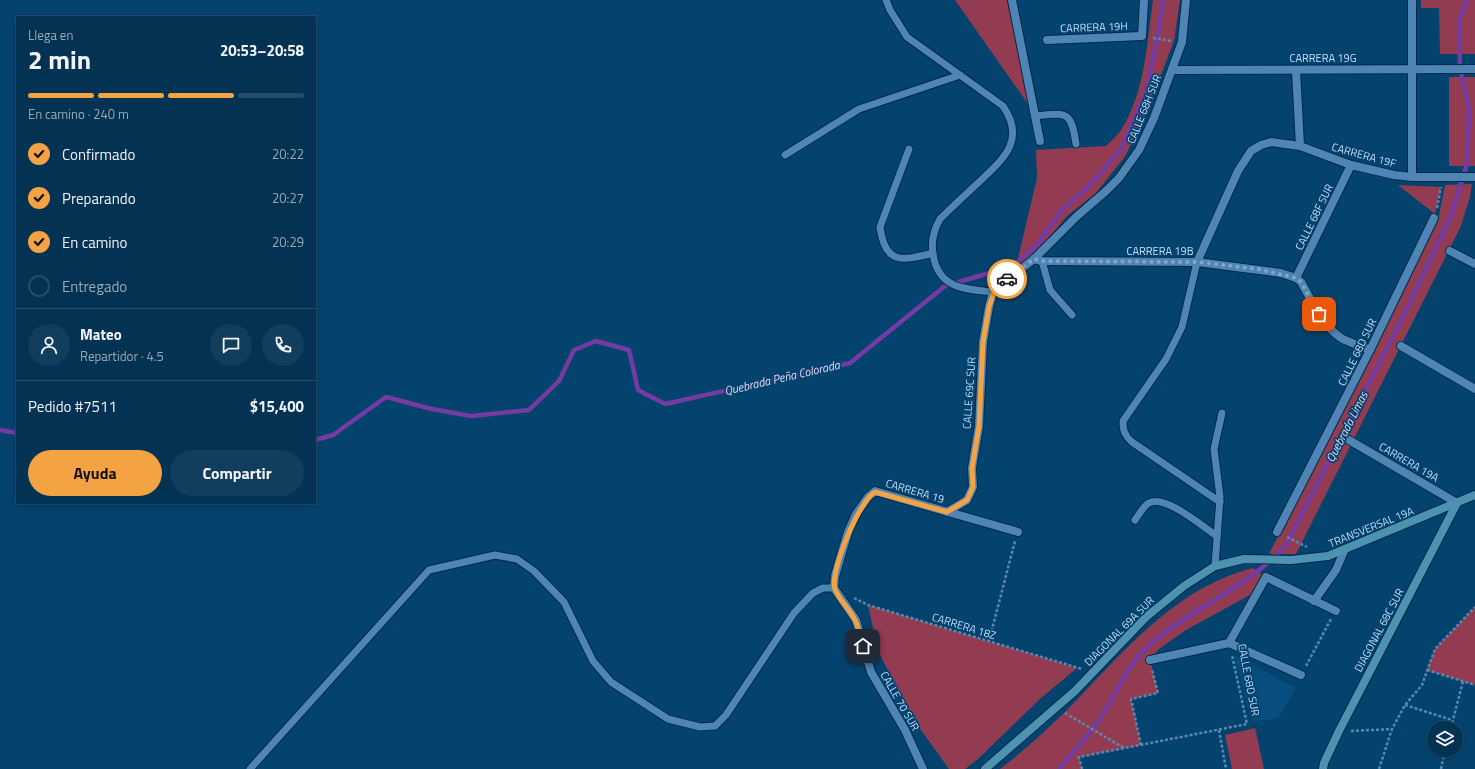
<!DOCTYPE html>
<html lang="es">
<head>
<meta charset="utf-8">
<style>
  :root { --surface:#043253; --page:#123e5d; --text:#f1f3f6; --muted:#97aab8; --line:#254d6a; --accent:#f4a344 }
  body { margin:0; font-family:"Titillium Web",sans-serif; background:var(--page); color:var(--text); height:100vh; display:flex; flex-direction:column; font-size:15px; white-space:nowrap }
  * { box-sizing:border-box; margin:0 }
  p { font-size:13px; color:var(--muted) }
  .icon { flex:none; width:22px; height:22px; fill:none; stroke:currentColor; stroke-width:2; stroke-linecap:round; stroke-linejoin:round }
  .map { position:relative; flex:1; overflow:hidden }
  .side { position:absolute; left:16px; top:16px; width:300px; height:488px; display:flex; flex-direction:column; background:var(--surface); border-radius:0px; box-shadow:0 2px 6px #0003,0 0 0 1px var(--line) }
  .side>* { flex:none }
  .fabs { position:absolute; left:1427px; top:721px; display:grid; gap:8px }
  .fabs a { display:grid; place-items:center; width:36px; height:36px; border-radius:50%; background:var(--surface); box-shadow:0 2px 6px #0003,0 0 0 1px var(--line); font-size:20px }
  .pin { position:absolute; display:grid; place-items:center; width:34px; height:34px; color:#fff; margin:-17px; border-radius:8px; box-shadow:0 2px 6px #0006 }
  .courier { position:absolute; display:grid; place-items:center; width:40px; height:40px; margin:-20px; border:3px solid #f4a344; border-radius:50%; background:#fff; color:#222; box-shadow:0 1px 5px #0007 }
  .head em { font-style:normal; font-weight:700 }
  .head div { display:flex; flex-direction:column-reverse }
  .head { display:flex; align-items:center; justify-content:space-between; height:68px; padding:0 12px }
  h1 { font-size:26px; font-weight:700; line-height:30px }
  .bar { display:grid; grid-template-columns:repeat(4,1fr); gap:6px 4px; align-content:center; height:48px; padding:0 12px }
  .bar i { height:5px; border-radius:3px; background:var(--line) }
  .bar .current { background:var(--accent) }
  .bar p { grid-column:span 4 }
  .line { display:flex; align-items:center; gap:10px; padding:0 12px; border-top:1px solid var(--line) }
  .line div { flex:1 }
  .round { display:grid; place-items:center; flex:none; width:42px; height:42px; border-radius:21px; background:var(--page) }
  ol { padding:0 12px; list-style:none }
  li { display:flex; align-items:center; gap:12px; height:44px }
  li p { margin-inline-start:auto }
  li .icon { padding:4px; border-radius:50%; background:var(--accent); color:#111; stroke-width:4 }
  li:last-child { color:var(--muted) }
  li i { width:22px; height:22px; border:2px solid var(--line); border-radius:50% }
  .primary-button { display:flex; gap:8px; margin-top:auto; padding:8px 12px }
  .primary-button a { flex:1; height:46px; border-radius:24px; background:var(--accent); color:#111; font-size:16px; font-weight:700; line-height:46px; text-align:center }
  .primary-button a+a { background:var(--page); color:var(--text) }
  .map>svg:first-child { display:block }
  .built { fill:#074e7f }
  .green { fill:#933b51 }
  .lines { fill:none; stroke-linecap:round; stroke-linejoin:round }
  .stream { stroke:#743ba2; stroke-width:4.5 }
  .lane-casing { stroke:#002949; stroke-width:9 }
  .street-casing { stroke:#002949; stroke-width:10 }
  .secondary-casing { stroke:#002949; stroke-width:10 }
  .path { stroke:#5a89ad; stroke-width:2.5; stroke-dasharray:3 2; stroke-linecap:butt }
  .lane { stroke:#4f85b5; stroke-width:7 }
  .street { stroke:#4f85b5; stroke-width:8 }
  .secondary { stroke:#4e92b1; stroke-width:8 }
  .done { stroke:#80a8c9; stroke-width:4; stroke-dasharray:0 7.2 }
  .route { stroke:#f4a344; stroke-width:5 }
  .labels { text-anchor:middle; stroke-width:3.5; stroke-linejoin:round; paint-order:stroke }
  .street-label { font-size:11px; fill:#c2def9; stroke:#05436f }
  .water-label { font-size:12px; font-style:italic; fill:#e2d5f0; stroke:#05436f }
</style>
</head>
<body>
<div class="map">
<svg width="1475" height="769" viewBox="0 0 1475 769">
  <rect width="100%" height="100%" fill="#05436f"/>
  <path class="built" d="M1234 655 1296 688 1278 718 1252 722Z"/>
  <g class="green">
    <path d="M955 0H1015L1033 111Z"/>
    <path d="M1153 0H1180L1174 41 1143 121 1124 158 1095 194 1067 216 1047 240 1015 271 1037 178 1036 150 1106 146C1111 141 1117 136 1121 130 1145 93 1147 42 1153 0Z"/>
    <path d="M1421 0H1475V54H1440L1439 8H1421Z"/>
    <rect x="1449" y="77" width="26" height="89"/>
    <path d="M1472 184 1470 197 1461 226 1296 554H1269L1361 378 1438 221 1445 185Z"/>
    <path d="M1398 185 1441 187 1435 214Z"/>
    <path d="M1253 568 1266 577 1259 590 1186 630 1159 649 1150 659 1158 693 1131 699 1141 745 1079 757 1082 769H1000C1024 751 1046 730 1068 709 1123 653 1174 588 1253 568Z"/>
    <path d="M868 605 1077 668 1041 698 978 759 965 769H949L913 719 878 651Z"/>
    <path d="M1475 607V685L1427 670 1435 649Z"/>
    <path d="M1255 728 1264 769H1232L1225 735Z"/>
  </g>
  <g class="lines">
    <g class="stream">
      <path d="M0 430 17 433"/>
      <path d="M315 440 333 435 386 397 432 409 471 416 529 410 559 381 574 350 596 341 629 350 638 390 665 404 850 363 945 286 1013 266 1038 244 1060 212 1091 184 1121 149 1146 92 1159 30 1163 0"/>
      <path d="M1059 769C1073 751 1091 734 1103 714 1119 689 1129 661 1153 642 1195 606 1249 587 1286 545L1404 315 1451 216 1467 164 1469 109 1460 68 1459 41 1460 19 1467 0"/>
    </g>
    <g class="lane-casing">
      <g id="lane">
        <path d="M886 0 890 10 907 37 1003 106C1027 141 1002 160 978 183 965 195 952 207 940 219 933 231 931 241 933 254 938 289 965 289 993 292"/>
        <path d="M1035 116C1067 113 1071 110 1076 144"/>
        <path d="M909 149 880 227C885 265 902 261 933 253"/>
        <path d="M785 155 859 109 960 75"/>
        <path d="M1042 261 1050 290 1072 315"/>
        <path d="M1197 262 1182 327 1166 359 1123 421C1123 431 1125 436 1132 442L1220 502"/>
        <path d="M1135 520C1139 515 1144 505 1149 503 1165 494 1203 527 1217 536"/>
        <path d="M1215 566 1220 497 1214 449 1222 413"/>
        <path d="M250 769 429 570 495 555 517 559 534 571 564 602 593 661 611 682 668 719 700 727 715 726 726 715 794 613 813 593 823 588H834"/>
      </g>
    </g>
    <g class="street-casing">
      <g id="street">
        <path d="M1012 0 1040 141"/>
        <path d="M1047 40 1142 36 1144 0"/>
        <path d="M1172 70 1475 69"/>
        <path d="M1296 70 1300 146"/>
        <path d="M1412 177V0"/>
        <path d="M1450 251 1475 264"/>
        <path d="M1034 259 1042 261 1197 262 1281 273 1296 278 1301 282C1312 301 1322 325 1341 338 1350 343 1361 346 1370 350"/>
        <path d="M1197 262 1238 171 1251 151 1261 145 1271 142 1300 146 1351 165 1394 175 1412 177H1475"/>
        <path d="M1296 278 1351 165"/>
        <path d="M1401 346 1475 389"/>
        <path d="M1349 440 1457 503"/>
        <path d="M947 512 967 500 973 487 972 468 979 426 983 342 989 307 993 292 1005 281 1034 259 1076 217 1106 191 1119 178 1139 150 1154 118 1182 42 1186 0"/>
        <path d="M1277 532 1370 350 1434 218"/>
        <path d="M1314 601 1336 570 1345 549"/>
        <path d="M1229 643 1266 577 1336 611"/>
        <path d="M1229 643 1301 675"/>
        <path d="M1150 660 1229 643"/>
        <path d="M923 769 905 730 871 672 856 620 834 588 835 576 848 532 856 514 868 497 875 491 1018 532"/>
      </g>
    </g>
    <g class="secondary-casing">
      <g id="secondary">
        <path d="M985 769 1075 691 1146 617 1184 586 1215 566 1244 559 1291 560 1328 556 1475 495"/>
        <path d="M1323 769 1324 763 1339 731 1457 503"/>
      </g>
    </g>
    <g class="path">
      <path d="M1153 38 1171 41"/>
      <path d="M1437 208 1441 187"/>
      <path d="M1287 537 1307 547"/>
      <path d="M854 598 868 605 1082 669"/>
      <path d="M989 641 1015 541"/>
      <path d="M1306 666 1331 619"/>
      <path d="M1427 670 1475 685"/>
      <path d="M1405 705 1452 720"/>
      <path d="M1065 713 1124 748"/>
      <path d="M1451 728 1463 681"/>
      <path d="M1219 730 1226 769"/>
      <path d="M1351 731 1392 729"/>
      <path d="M1141 745 1131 699 1158 693 1152 670"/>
      <path d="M1082 769 1079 757 1247 724 1232 655"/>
      <path d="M1379 769 1392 729 1405 705 1422 685 1435 649 1475 607"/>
      <path d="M1441 769 1445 750"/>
    </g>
    <use href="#lane" class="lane"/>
    <use href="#street" class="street"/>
    <use href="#secondary" class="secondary"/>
  </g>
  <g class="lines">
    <path class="done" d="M1007 279 1034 259 1042 261 1197 262 1258 269 1296 278 1301 282 1319 314"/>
    <path class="route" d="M863 646C861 638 859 628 855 620 850 609 839 600 835 589 829 574 859 500 875 492L947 512 967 500 973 487 972 468 979 426 983 342 989 307 994 292 1007 279"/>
  </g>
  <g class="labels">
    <g class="street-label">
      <text transform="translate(1094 27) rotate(-2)" y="4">CARRERA 19H</text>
      <text x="1323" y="62">CARRERA 19G</text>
      <text transform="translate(1144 109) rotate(-68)" y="4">CALLE 68H SUR</text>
      <text transform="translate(1364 155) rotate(15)" y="4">CARRERA 19F</text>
      <text transform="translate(1314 217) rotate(-64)" y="4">CALLE 68F SUR</text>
      <text x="1160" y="255">CARRERA 19B</text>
      <text transform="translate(1357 352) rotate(-64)" y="4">CALLE 68D SUR</text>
      <text transform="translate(969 393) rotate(-86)" y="4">CALLE 69C SUR</text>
      <text transform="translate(1409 462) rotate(30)" y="4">CARRERA 19A</text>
      <text transform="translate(915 491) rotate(16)" y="4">CARRERA 19</text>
      <text transform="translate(1371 527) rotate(-22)" y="4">TRANSVERSAL 19A</text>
      <text transform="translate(964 626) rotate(17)" y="4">CARRERA 18Z</text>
      <text transform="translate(1379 630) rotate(-62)" y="4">DIAGONAL 68C SUR</text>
      <text transform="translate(1119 631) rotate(-45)" y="4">DIAGONAL 69A SUR</text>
      <text transform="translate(1249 680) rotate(79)" y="4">CALLE 68D SUR</text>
      <text transform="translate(900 701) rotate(60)" y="4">CALLE 70 SUR</text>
    </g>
    <g class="water-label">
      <text transform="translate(782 378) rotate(-13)" y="4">Quebrada Peña Colorada</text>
      <text transform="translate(1347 427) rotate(-63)" y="4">Quebrada Limas</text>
    </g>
  </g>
</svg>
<div class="fabs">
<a><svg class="icon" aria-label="layers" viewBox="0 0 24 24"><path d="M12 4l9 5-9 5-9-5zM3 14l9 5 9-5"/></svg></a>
</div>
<div class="pin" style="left:1319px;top:314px;background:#ea580c"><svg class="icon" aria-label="bag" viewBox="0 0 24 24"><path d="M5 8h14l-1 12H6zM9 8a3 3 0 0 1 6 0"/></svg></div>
<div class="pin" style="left:863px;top:646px;background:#1f2937"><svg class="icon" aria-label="home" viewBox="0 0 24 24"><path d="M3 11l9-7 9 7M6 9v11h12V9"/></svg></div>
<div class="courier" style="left:1007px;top:279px"><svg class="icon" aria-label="car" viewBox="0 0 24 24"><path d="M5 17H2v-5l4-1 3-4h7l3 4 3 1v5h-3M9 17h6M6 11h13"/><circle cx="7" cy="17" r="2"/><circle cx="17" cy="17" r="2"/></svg></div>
<section class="side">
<div class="head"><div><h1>2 min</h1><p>Llega en</p></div><em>20:53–20:58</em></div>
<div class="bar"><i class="current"></i><i class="current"></i><i class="current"></i><i></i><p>En camino · 240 m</p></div>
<ol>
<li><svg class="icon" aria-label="check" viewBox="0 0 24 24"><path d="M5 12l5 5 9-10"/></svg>Confirmado<p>20:22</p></li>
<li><svg class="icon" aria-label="check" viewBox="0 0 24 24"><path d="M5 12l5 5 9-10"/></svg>Preparando<p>20:27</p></li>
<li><svg class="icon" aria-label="check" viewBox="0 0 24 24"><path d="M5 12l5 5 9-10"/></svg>En camino<p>20:29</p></li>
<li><i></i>Entregado</li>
</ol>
<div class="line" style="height:72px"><a class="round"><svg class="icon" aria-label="person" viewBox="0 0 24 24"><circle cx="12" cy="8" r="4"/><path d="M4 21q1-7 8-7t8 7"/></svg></a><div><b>Mateo</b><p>Repartidor · 4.5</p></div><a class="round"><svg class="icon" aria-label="chat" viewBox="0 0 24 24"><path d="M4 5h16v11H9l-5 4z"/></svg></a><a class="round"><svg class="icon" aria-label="phone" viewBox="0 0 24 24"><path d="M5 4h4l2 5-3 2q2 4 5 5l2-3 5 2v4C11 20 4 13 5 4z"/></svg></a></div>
<div class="line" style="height:52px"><div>Pedido #7511</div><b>$15,400</b></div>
<div class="primary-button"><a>Ayuda</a><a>Compartir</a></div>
</section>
</div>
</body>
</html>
